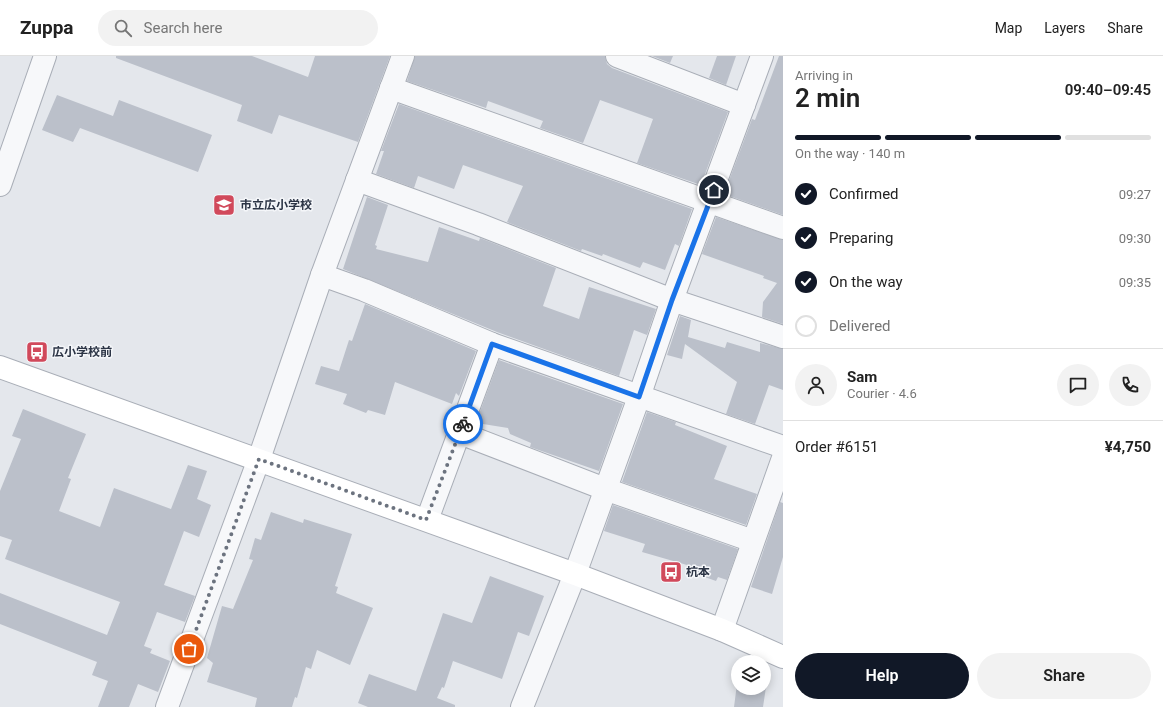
<!DOCTYPE html>
<html lang="en">
<head>
<meta charset="utf-8">
<style>
  :root { --surface:#fff; --page:#f2f2f2; --text:#222; --muted:#767676; --line:#e0e0e0; --accent:#111827 }
  body { margin:0; font-family:Roboto,"Noto Sans JP",sans-serif; background:var(--page); color:var(--text); height:100vh; display:flex; flex-direction:column; font-size:15px; white-space:nowrap }
  * { box-sizing:border-box; margin:0 }
  p { font-size:13px; color:var(--muted) }
  .icon { flex:none; width:22px; height:22px; fill:none; stroke:currentColor; stroke-width:2; stroke-linecap:round; stroke-linejoin:round }
  .map { position:relative; flex:1; overflow:hidden }
  .drawer { display:flex; flex-direction:column; background:var(--surface); width:380px }
  .drawer>* { flex:none }
  .controls { position:absolute; left:731px; top:599px; display:grid; gap:8px }
  .controls a { display:grid; place-items:center; width:40px; height:40px; border-radius:50%; background:var(--surface); box-shadow:0 2px 10px #0003; font-size:20px }
  .pin { position:absolute; display:grid; place-items:center; width:34px; height:34px; color:#fff; margin:-17px; border:2px solid #fff; border-radius:50%; box-shadow:0 1px 4px #0007 }
  .courier { position:absolute; display:grid; place-items:center; width:40px; height:40px; margin:-20px; border:3px solid #1a73e8; border-radius:50%; background:#fff; color:#222; box-shadow:0 1px 5px #0007 }
  .summary em { font-style:normal; font-weight:600 }
  .summary div { display:flex; flex-direction:column-reverse }
  .summary { display:flex; align-items:center; justify-content:space-between; height:68px; padding:0 12px }
  h1 { font-size:26px; font-weight:600; line-height:30px }
  .bar { display:grid; grid-template-columns:repeat(4,1fr); gap:6px 4px; align-content:center; height:48px; padding:0 12px }
  .bar i { height:5px; border-radius:3px; background:var(--line) }
  .bar .on { background:var(--accent) }
  .bar p { grid-column:span 4 }
  .line { display:flex; align-items:center; gap:10px; padding:0 12px; border-top:1px solid var(--line) }
  .line div { flex:1 }
  .round { display:grid; place-items:center; flex:none; width:42px; height:42px; border-radius:21px; background:var(--page) }
  ol { padding:0 12px; list-style:none }
  li { display:flex; align-items:center; gap:12px; height:44px }
  li p { margin-inline-start:auto }
  li .icon { padding:4px; border-radius:50%; background:var(--accent); color:#fff; stroke-width:4 }
  li:last-child { color:var(--muted) }
  li i { width:22px; height:22px; border:2px solid var(--line); border-radius:50% }
  .button { display:flex; gap:8px; margin-top:auto; padding:8px 12px }
  .button a { flex:1; height:46px; border-radius:24px; background:var(--accent); color:#fff; font-size:16px; font-weight:600; line-height:46px; text-align:center }
  .button a+a { background:var(--page); color:var(--text) }
  header { display:flex; align-items:center; gap:24px; box-sizing:border-box; height:56px; padding:0 20px; background:var(--surface); border-bottom:1px solid var(--line) }
  header strong { font-size:19px }
  nav { display:flex; gap:22px; margin-inline-start:auto; font-size:14px }
  .search { width:280px; height:36px; background:var(--page); display:flex; align-items:center; gap:10px; box-sizing:border-box; padding:0 14px; border-radius:22px; color:var(--muted); font-size:15px }
  main { display:flex; flex:1; min-height:0 }
  .map>svg:first-child { display:block }
  .building { fill:#bbc0ca }
  .lines { fill:none; stroke-linecap:round; stroke-linejoin:round }
  .street-casing { stroke:#a9aeb7; stroke-width:24 }
  .secondary-casing { stroke:#a9aeb7; stroke-width:24 }
  .street { stroke:#f7f8fa; stroke-width:22 }
  .secondary { stroke:#fff; stroke-width:22 }
  .done { stroke:#6c737f; stroke-width:4; stroke-dasharray:0 7.2 }
  .route { stroke:#1a73e8; stroke-width:5 }
  .labels { text-anchor:middle; stroke-width:3; stroke-linejoin:round; paint-order:stroke }
  .poi-label { font-size:12px; font-weight:bold; fill:#2b3445; stroke:#f4f6f9; text-anchor:start }
</style>
</head>
<body>
<header>
<strong>Zuppa</strong>
<div class="search"><svg class="icon" aria-label="search" viewBox="0 0 24 24"><circle cx="10" cy="10" r="6"/><path d="M15 15l6 6"/></svg>Search here</div>
<nav><a>Map</a><a>Layers</a><a>Share</a></nav>
</header>
<main>
<div class="map">
<svg width="783" height="651" viewBox="0 0 783 651">
  <rect width="100%" height="100%" fill="#e4e7ec"/>
  <g class="building">
    <path d="M116 0H252L308 21 315 0H390L358 86 279 59 272 78 237 65 242 49 116 2Z"/>
    <path d="M415 0H605L607 8 612 12 728 56 701 129 637 107 653 63 600 44 583 87 540 72 543 65 488 45 486 52 407 25Z"/>
    <path d="M652 0H673L670 7Z"/>
    <path d="M717 0H736L726 29 709 22Z"/>
    <path d="M779 0H783V159L724 138 752 63 755 64Z"/>
    <path d="M57 39 113 60 119 44 212 79 198 116 80 72 73 86 42 74Z"/>
    <path d="M399 48 692 153 679 190 675 188 665 214 643 206 640 212 603 198 602 200 582 193 581 195 507 166 523 130 463 109 454 133 418 120 414 132 376 118 384 95H381Z"/>
    <path d="M367 141 388 149 375 189 377 190 376 193 428 206 439 171 479 185 480 182 556 212 543 250 579 263 589 231 656 253 647 279 634 274 619 320 497 276 343 213Z"/>
    <path d="M716 161 783 184V268L762 261 763 246 777 227 763 222 764 220 702 198Z"/>
    <path d="M365 248 476 295 459 340 456 337 452 348 395 326 385 359 368 354 366 357 343 348 347 338 315 328 321 310 339 315 349 284 352 285Z"/>
    <path d="M680 260 691 264 688 281 725 292 727 286 760 296V287L783 293V334L769 329 755 368 726 358 737 326 685 288 682 303 667 299Z"/>
    <path d="M499 304 623 348 599 415 530 391 531 387 510 378 508 372 483 368 478 361Z"/>
    <path d="M23 353 86 378 68 422 71 423 59 455 100 471 114 432 171 453 188 409 207 415 197 443 211 449 199 481 184 475 164 529 195 540 185 566 157 556 144 590 152 593 150 597 170 605 158 636 138 628 129 651H98L108 625 92 619 97 606 0 568V537L107 579 120 546 5 503 12 484 0 480V435L21 383 12 380Z"/>
    <path d="M647 356 676 366 675 369 727 390 714 423 757 438 746 469 622 426Z"/>
    <path d="M780 446 783 447V501L772 538 751 531Z"/>
    <path d="M613 449 738 493 727 524 718 521 716 525 685 514 687 509 642 496 645 488 604 475Z"/>
    <path d="M271 456 303 467 304 463 352 478 335 530 338 531 336 537 373 552 350 609 317 594 311 613 306 611 297 642 295 641 292 651H255L257 642 207 626 213 607 207 602 222 550 233 553 253 504 249 503 255 482 261 484Z"/>
    <path d="M490 520 544 540 529 580 518 576 502 623 453 605 444 632 442 631 437 642 455 649V651H368L358 647 369 618 416 635 443 557 472 567Z"/>
    <path d="M737 628 738 632 766 631 763 651H734Z"/>
  </g>
  <g class="lines">
    <g class="street-casing">
      <g id="street">
        <path d="M617 0 744 49"/>
        <path d="M391 32 783 172"/>
        <path d="M357 124 478 168 672 244 783 281"/>
        <path d="M0 129 45 0"/>
        <path d="M322 219 364 234 492 288 783 391"/>
        <path d="M460 377 605 433 753 485"/>
        <path d="M427 464 492 288"/>
        <path d="M722 574 783 402"/>
        <path d="M167 651 259 403 322 219 403 0"/>
        <path d="M522 651 575 518 639 341 672 244 762 0"/>
      </g>
    </g>
    <g class="secondary-casing">
      <path id="secondary" d="M0 311 575 518 722 574 783 601"/>
    </g>
    <use href="#street" class="street"/>
    <use href="#secondary" class="secondary"/>
  </g>
  <g class="lines">
    <path class="done" d="M189 593 259 403 426 464 463 368"/>
    <path class="route" d="M463 368 492 288 639 341 672 244 714 134"/>
  </g>
  <defs>
    <g id="school-square" transform="scale(1.15)"><rect x="-9" y="-9" width="18" height="18" rx="4" fill="#d1495b" stroke="#f4f6f9"/><path d="M0-5L7-2L0 1L-7-2ZM-4 1L0 2.5L4 1V4Q0 6-4 4Z" fill="#fff"/></g>
    <g id="bus-square" transform="scale(1.15)"><rect x="-9" y="-9" width="18" height="18" rx="4" fill="#d1495b" stroke="#f4f6f9"/><path d="M-5-6H5V4H4V6H2V4H-2V6H-4V4H-5ZM-3.5-4V0h7V-4ZM-3.5 1.2v1.5H-2V1.2ZM2 1.2v1.5H3.5V1.2Z" fill="#fff"/></g>
  </defs>
  <g fill-rule="evenodd">
    <use href="#school-square" x="224" y="149"/>
    <use href="#bus-square" x="37" y="296"/>
    <use href="#bus-square" x="671" y="516"/>
  </g>
  <g class="labels">
    <g class="poi-label">
      <text x="240" y="153">市立広小学校</text>
      <text x="52" y="300">広小学校前</text>
      <text x="686" y="520">杭本</text>
    </g>
  </g>
</svg>
<div class="controls">
<a><svg class="icon" aria-label="layers" viewBox="0 0 24 24"><path d="M12 4l9 5-9 5-9-5zM3 14l9 5 9-5"/></svg></a>
</div>
<div class="pin" style="left:189px;top:593px;background:#ea580c"><svg class="icon" aria-label="bag" viewBox="0 0 24 24"><path d="M5 8h14l-1 12H6zM9 8a3 3 0 0 1 6 0"/></svg></div>
<div class="pin" style="left:714px;top:134px;background:#1f2937"><svg class="icon" aria-label="home" viewBox="0 0 24 24"><path d="M3 11l9-7 9 7M6 9v11h12V9"/></svg></div>
<div class="courier" style="left:463px;top:368px"><svg class="icon" aria-label="bike" viewBox="0 0 24 24"><circle cx="6" cy="16" r="4"/><circle cx="18" cy="16" r="4"/><path d="M6 16l4-8h5l3 8M10 8l3 8H6M13 5h3"/></svg></div>
</div>
<section class="drawer">
<div class="summary"><div><h1>2 min</h1><p>Arriving in</p></div><em>09:40–09:45</em></div>
<div class="bar"><i class="on"></i><i class="on"></i><i class="on"></i><i></i><p>On the way · 140 m</p></div>
<ol>
<li><svg class="icon" aria-label="check" viewBox="0 0 24 24"><path d="M5 12l5 5 9-10"/></svg>Confirmed<p>09:27</p></li>
<li><svg class="icon" aria-label="check" viewBox="0 0 24 24"><path d="M5 12l5 5 9-10"/></svg>Preparing<p>09:30</p></li>
<li><svg class="icon" aria-label="check" viewBox="0 0 24 24"><path d="M5 12l5 5 9-10"/></svg>On the way<p>09:35</p></li>
<li><i></i>Delivered</li>
</ol>
<div class="line" style="height:72px"><a class="round"><svg class="icon" aria-label="person" viewBox="0 0 24 24"><circle cx="12" cy="8" r="4"/><path d="M4 21q1-7 8-7t8 7"/></svg></a><div><b>Sam</b><p>Courier · 4.6</p></div><a class="round"><svg class="icon" aria-label="chat" viewBox="0 0 24 24"><path d="M4 5h16v11H9l-5 4z"/></svg></a><a class="round"><svg class="icon" aria-label="phone" viewBox="0 0 24 24"><path d="M5 4h4l2 5-3 2q2 4 5 5l2-3 5 2v4C11 20 4 13 5 4z"/></svg></a></div>
<div class="line" style="height:52px"><div>Order #6151</div><b>¥4,750</b></div>
<div class="button"><a>Help</a><a>Share</a></div>
</section>
</main>
</body>
</html>
